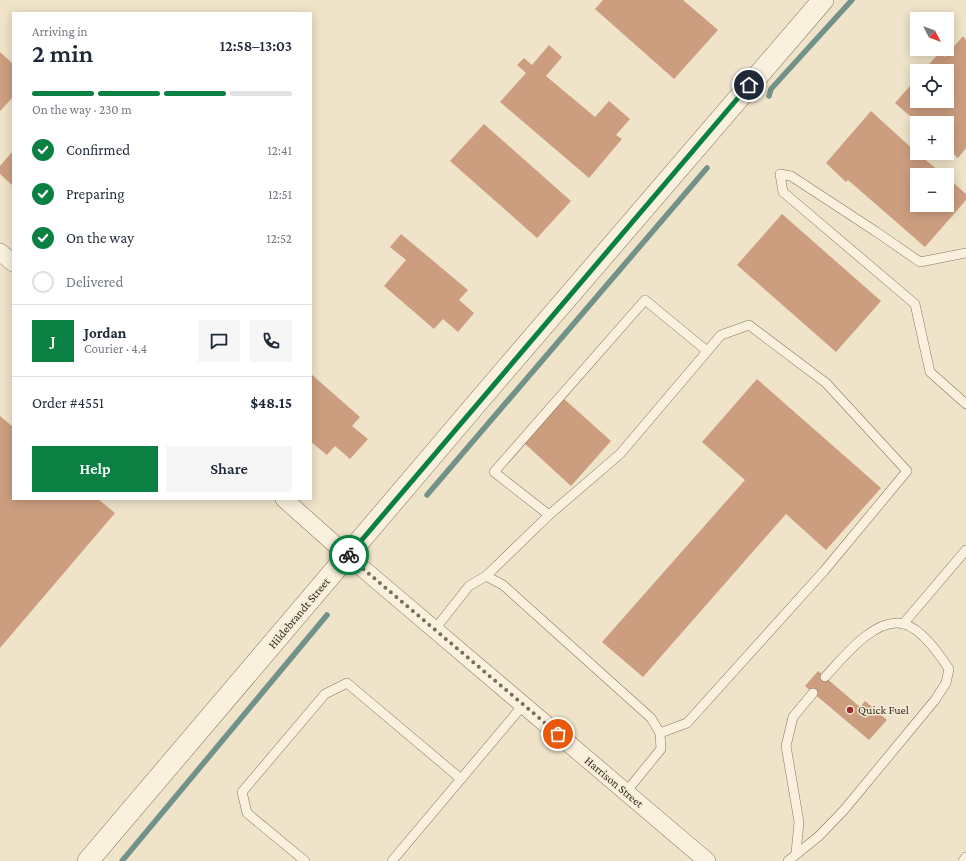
<!DOCTYPE html>
<html lang="en">
<head>
<meta charset="utf-8">
<style>
  :root { --surface:#fff; --page:#f6f6f7; --text:#1f2937; --muted:#747a83; --line:#e0e1e3; --accent:#0b8043 }
  body { margin:0; font-family:"Crimson Pro",serif; background:var(--page); color:var(--text); height:100vh; display:flex; flex-direction:column; font-size:15px; white-space:nowrap }
  * { box-sizing:border-box; margin:0 }
  p { font-size:13px; color:var(--muted) }
  .icon { flex:none; width:22px; height:22px; fill:none; stroke:currentColor; stroke-width:2; stroke-linecap:round; stroke-linejoin:round }
  .map { position:relative; flex:1; overflow:hidden }
  .details { position:absolute; left:12px; top:12px; width:300px; height:488px; display:flex; flex-direction:column; background:var(--surface); border-radius:0px; box-shadow:0 2px 10px #0003 }
  .details>* { flex:none }
  .needle { width:26px; rotate:132deg }
  .buttons { position:absolute; left:910px; top:12px; display:grid; gap:8px }
  .buttons a { display:grid; place-items:center; width:44px; height:44px; border-radius:0px; background:var(--surface); box-shadow:0 2px 10px #0003; font-size:20px }
  .pin { position:absolute; display:grid; place-items:center; width:34px; height:34px; color:#fff; margin:-17px; border:2px solid #fff; border-radius:50%; box-shadow:0 1px 4px #0007 }
  .courier { position:absolute; display:grid; place-items:center; width:40px; height:40px; margin:-20px; border:3px solid #0b8043; border-radius:50%; background:#fff; color:#222; box-shadow:0 1px 5px #0007 }
  .head em { font-style:normal; font-weight:600 }
  .head div { display:flex; flex-direction:column-reverse }
  .head { display:flex; align-items:center; justify-content:space-between; height:68px; padding:0 20px }
  h1 { font-size:26px; font-weight:600; line-height:30px }
  .bar { display:grid; grid-template-columns:repeat(4,1fr); gap:6px 4px; align-content:center; height:48px; padding:0 20px }
  .bar i { height:5px; border-radius:3px; background:var(--line) }
  .bar .on { background:var(--accent) }
  .bar p { grid-column:span 4 }
  .line { display:flex; align-items:center; gap:10px; padding:0 20px; border-top:1px solid var(--line) }
  .line div { flex:1 }
  .round { display:grid; place-items:center; flex:none; width:42px; height:42px; border-radius:0px; background:var(--page) }
  ol { padding:0 20px; list-style:none }
  li { display:flex; align-items:center; gap:12px; height:44px }
  li p { margin-inline-start:auto }
  li .icon { padding:4px; border-radius:50%; background:var(--accent); color:#fff; stroke-width:4 }
  li:last-child { color:var(--muted) }
  li i { width:22px; height:22px; border:2px solid var(--line); border-radius:50% }
  .primary-button { display:flex; gap:8px; margin-top:auto; padding:8px 20px }
  .primary-button a { flex:1; height:46px; border-radius:0px; background:var(--accent); color:#fff; font-size:16px; font-weight:600; line-height:46px; text-align:center }
  .primary-button a+a { background:var(--page); color:var(--text) }
  .map>svg:first-child { display:block }
  .lines { fill:none; stroke-linecap:round; stroke-linejoin:round }
  .stream { stroke:#709289; stroke-width:5.5 }
  .building { fill:#cc9e7f }
  .service-casing { stroke:#8b755d; stroke-width:10 }
  .minor-casing { stroke:#8b755d; stroke-width:18 }
  .tertiary-casing { stroke:#8b755d; stroke-width:22 }
  .service { stroke:#f9f0dd; stroke-width:9 }
  .minor { stroke:#f9f0dd; stroke-width:17 }
  .tertiary { stroke:#f9f0dd; stroke-width:21 }
  .done { stroke:#7b6d5c; stroke-width:4; stroke-dasharray:0 7.2 }
  .route { stroke:#0b8043; stroke-width:5 }
  .poi-dot { fill:#9a2e30; stroke:#f6edd9; stroke-width:1.5 }
  .labels { text-anchor:middle; stroke-width:3; stroke-linejoin:round; paint-order:stroke }
  .street-label { font-size:12px; fill:#3c2e21; stroke:#f6edd9 }
  .poi-label { font-size:12px; fill:#3c2e21; stroke:#f6edd9; text-anchor:start }
</style>
</head>
<body>
<div class="map">
<svg width="966" height="861" viewBox="0 0 966 861">
  <rect width="100%" height="100%" fill="#efe3c9"/>
  <g class="lines">
    <g class="stream">
      <path d="M769 96 771 89 852 0"/>
      <path d="M427 495 707 168"/>
      <path d="M122 861 327 615"/>
    </g>
  </g>
  <g class="building">
    <path d="M603 0H683L718 30 674 79 595 9Z"/>
    <path d="M963 36 966 40V148L958 158 947 148V123H918L895 103 917 78V101H947V71H923L940 52 945 57Z"/>
    <path d="M549 45 562 57 546 76 595 117 609 101 630 119 616 135 622 139 589 178 500 102 526 73 517 65 524 58 532 65Z"/>
    <path d="M0 52 13 64V97L0 111Z"/>
    <path d="M871 111 917 153 944 175H917V205H947V177L966 194V200L925 247 848 180 846 182 826 163Z"/>
    <path d="M484 124 571 201 537 238 450 161Z"/>
    <path d="M13 151V186L0 174V166Z"/>
    <path d="M782 214 881 301 836 352 737 265Z"/>
    <path d="M401 234 468 290 459 300 474 313 458 332 443 319 434 329 384 286 406 260 390 247Z"/>
    <path d="M311 374 360 417 352 426 368 439 350 459 335 446 327 455 311 442Z"/>
    <path d="M757 379 881 488 826 550 786 514 643 677 602 642 745 480 702 442Z"/>
    <path d="M563 398 611 441 571 486 523 442Z"/>
    <path d="M0 416 13 427V499H98L115 513 0 648Z"/>
    <path d="M818 671 860 707 865 701 887 720 869 740 805 686Z"/>
  </g>
  <g class="lines">
    <g class="service-casing">
      <g id="service">
        <path d="M966 253 920 262 875 231 791 176 780 174 783 192 915 304 930 372 966 404"/>
        <path d="M549 515 620 454 721 335 749 325 826 383 907 471 824 571 687 723 660 733"/>
        <path d="M486 576 549 515 494 472 645 300 707 351"/>
        <path d="M903 624 966 550"/>
        <path d="M435 629 469 586 486 576 503 585 651 718 660 733 661 749 626 792"/>
        <path d="M796 853 799 822 786 746 793 717 813 693"/>
        <path d="M305 861 247 813 242 792 325 694 347 683 461 779"/>
        <path d="M392 861 524 704"/>
        <path d="M788 861 819 836 844 810 935 700 946 683 949 669C939 654 922 629 904 624 875 616 842 659 825 677"/>
        <path d="M963 861 966 857"/>
      </g>
    </g>
    <g class="minor-casing">
      <g id="minor">
        <path d="M0 252 13 263"/>
        <path d="M284 499 348 556 707 861"/>
      </g>
    </g>
    <g class="tertiary-casing">
      <path id="tertiary" d="M88 861 482 397 823 0"/>
    </g>
    <use href="#service" class="service"/>
    <use href="#minor" class="minor"/>
    <use href="#tertiary" class="tertiary"/>
  </g>
  <g class="lines">
    <path class="done" d="M349 555 348 556 558 734"/>
    <path class="route" d="M349 555 749 85"/>
  </g>
  <circle class="poi-dot" cx="850" cy="710" r="4"/>
  <g class="labels">
    <g class="street-label">
      <text transform="translate(299 613) rotate(-50)" y="4">Hildebrandt Street</text>
      <text transform="translate(614 782) rotate(40)" y="4">Harrison Street</text>
    </g>
    <g class="poi-label">
      <text x="858" y="714">Quick Fuel</text>
    </g>
  </g>
</svg>
<div class="buttons">
<a><svg class="needle" viewBox="-14 -14 28 28"><path d="M0-13l5 13h-10z" fill="#e53935"/><path d="M0 13l5-13h-10z" fill="#747a83"/></svg></a>
<a><svg class="icon" aria-label="locate" viewBox="0 0 24 24"><circle cx="12" cy="12" r="6"/><path d="M12 2v4M12 18v4M2 12h4M18 12h4"/></svg></a>
<a>+</a>
<a>−</a>
</div>
<div class="pin" style="left:558px;top:734px;background:#ea580c"><svg class="icon" aria-label="bag" viewBox="0 0 24 24"><path d="M5 8h14l-1 12H6zM9 8a3 3 0 0 1 6 0"/></svg></div>
<div class="pin" style="left:749px;top:85px;background:#1f2937"><svg class="icon" aria-label="home" viewBox="0 0 24 24"><path d="M3 11l9-7 9 7M6 9v11h12V9"/></svg></div>
<div class="courier" style="left:349px;top:555px"><svg class="icon" aria-label="bike" viewBox="0 0 24 24"><circle cx="6" cy="16" r="4"/><circle cx="18" cy="16" r="4"/><path d="M6 16l4-8h5l3 8M10 8l3 8H6M13 5h3"/></svg></div>
<section class="details">
<div class="head"><div><h1>2 min</h1><p>Arriving in</p></div><em>12:58–13:03</em></div>
<div class="bar"><i class="on"></i><i class="on"></i><i class="on"></i><i></i><p>On the way · 230 m</p></div>
<ol>
<li><svg class="icon" aria-label="check" viewBox="0 0 24 24"><path d="M5 12l5 5 9-10"/></svg>Confirmed<p>12:41</p></li>
<li><svg class="icon" aria-label="check" viewBox="0 0 24 24"><path d="M5 12l5 5 9-10"/></svg>Preparing<p>12:51</p></li>
<li><svg class="icon" aria-label="check" viewBox="0 0 24 24"><path d="M5 12l5 5 9-10"/></svg>On the way<p>12:52</p></li>
<li><i></i>Delivered</li>
</ol>
<div class="line" style="height:72px"><b class="round" style="background:var(--accent);color:#fff">J</b><div><b>Jordan</b><p>Courier · 4.4</p></div><a class="round"><svg class="icon" aria-label="chat" viewBox="0 0 24 24"><path d="M4 5h16v11H9l-5 4z"/></svg></a><a class="round"><svg class="icon" aria-label="phone" viewBox="0 0 24 24"><path d="M5 4h4l2 5-3 2q2 4 5 5l2-3 5 2v4C11 20 4 13 5 4z"/></svg></a></div>
<div class="line" style="height:52px"><div>Order #4551</div><b>$48.15</b></div>
<div class="primary-button"><a>Help</a><a>Share</a></div>
</section>
</div>
</body>
</html>
